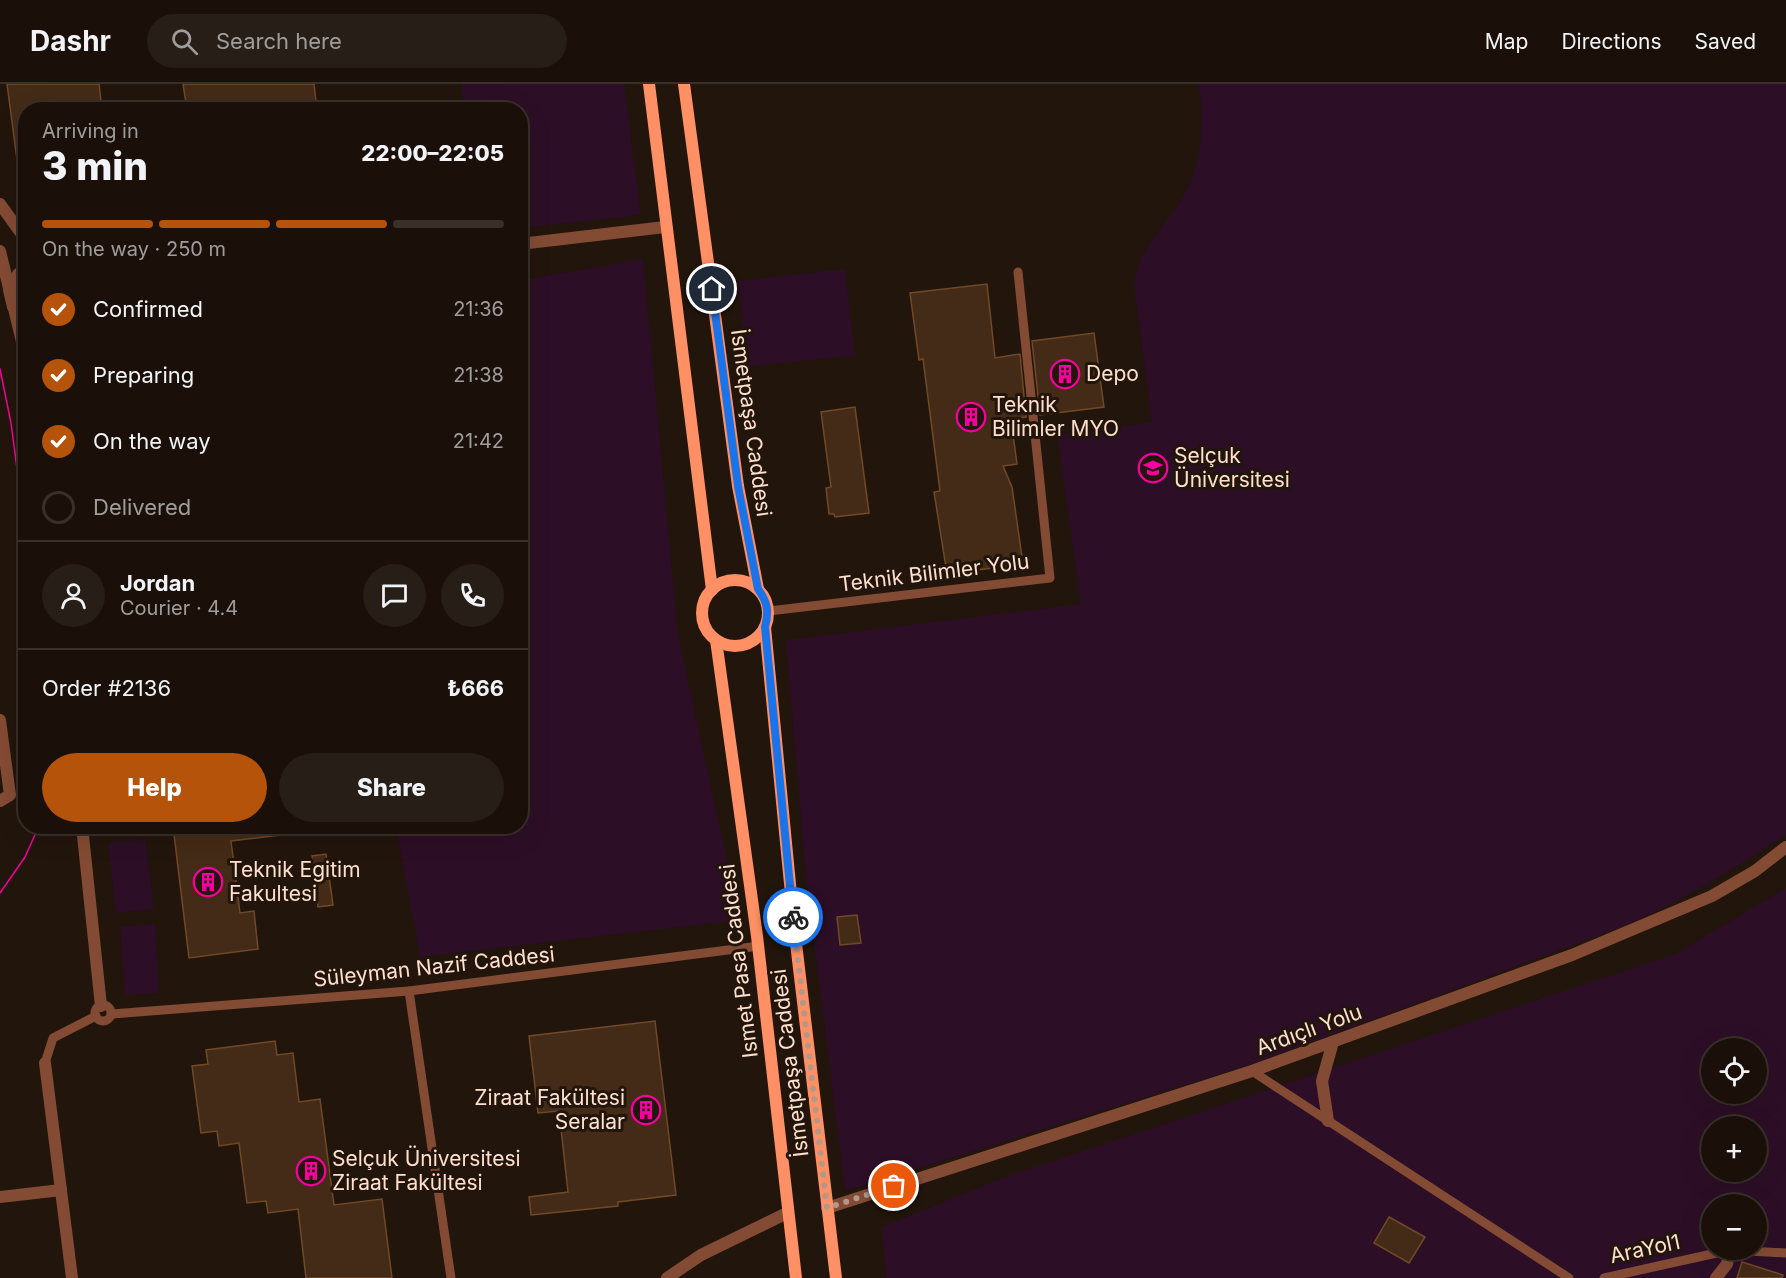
<!DOCTYPE html>
<html lang="en">
<head>
<meta charset="utf-8">
<style>
  :root { --surface:#1a1009; --page:#271e17; --text:#f1f3f6; --muted:#9f9d9c; --line:#38302a; --accent:#b45309 }
  body { margin:0; font-family:Inter,sans-serif; background:var(--page); color:var(--text); height:100vh; display:flex; flex-direction:column; font-size:22px; white-space:nowrap }
  * { box-sizing:border-box; margin:0 }
  p { font-size:20px; color:var(--muted) }
  .icon { flex:none; width:33px; height:33px; fill:none; stroke:currentColor; stroke-width:2; stroke-linecap:round; stroke-linejoin:round }
  .map { position:relative; flex:1; overflow:hidden }
  .details { position:absolute; left:18px; top:18px; width:510px; height:732px; display:flex; flex-direction:column; background:var(--surface); border-radius:24px; box-shadow:0 6px 24px #0002,0 0 0 2px var(--line) }
  .details>* { flex:none }
  .buttons { position:absolute; left:1701px; top:954px; display:grid; gap:12px }
  .buttons a { display:grid; place-items:center; width:66px; height:66px; border-radius:50%; background:var(--surface); box-shadow:0 6px 24px #0002,0 0 0 2px var(--line); font-size:30px }
  .pin { position:absolute; display:grid; place-items:center; width:51px; height:51px; color:#fff; margin:-26px; border:3px solid #fff; border-radius:50%; box-shadow:0 2px 6px #0007 }
  .courier { position:absolute; display:grid; place-items:center; width:60px; height:60px; margin:-30px; border:4px solid #1a73e8; border-radius:50%; background:#fff; color:#222; box-shadow:0 2px 8px #0007 }
  .summary em { font-style:normal; font-weight:800 }
  .summary div { display:flex; flex-direction:column-reverse }
  .summary { display:flex; align-items:center; justify-content:space-between; height:102px; padding:0 24px }
  h1 { font-size:39px; font-weight:800; line-height:45px }
  .bar { display:grid; grid-template-columns:repeat(4,1fr); gap:9px 6px; align-content:center; height:72px; padding:0 24px }
  .bar i { height:8px; border-radius:4px; background:var(--line) }
  .bar .selected { background:var(--accent) }
  .bar p { grid-column:span 4 }
  .line { display:flex; align-items:center; gap:15px; padding:0 24px; border-top:2px solid var(--line) }
  .line div { flex:1 }
  .round { display:grid; place-items:center; flex:none; width:63px; height:63px; border-radius:32px; background:var(--page) }
  ol { padding:0 24px; list-style:none }
  li { display:flex; align-items:center; gap:18px; height:66px }
  li p { margin-inline-start:auto }
  li .icon { padding:6px; border-radius:50%; background:var(--accent); color:#fff; stroke-width:4 }
  li:last-child { color:var(--muted) }
  li i { width:33px; height:33px; border:3px solid var(--line); border-radius:50% }
  .action { display:flex; gap:12px; margin-top:auto; padding:12px 24px }
  .action a { flex:1; height:69px; border-radius:36px; background:var(--accent); color:#fff; font-size:24px; font-weight:800; line-height:69px; text-align:center }
  .action a+a { background:var(--page); color:var(--text) }
  header { display:flex; align-items:center; gap:36px; box-sizing:border-box; height:84px; padding:0 30px; background:var(--surface); border-bottom:2px solid var(--line) }
  header strong { font-size:28px }
  nav { display:flex; gap:33px; margin-inline-start:auto; font-size:21px }
  .search { width:420px; height:54px; background:var(--page); display:flex; align-items:center; gap:15px; box-sizing:border-box; padding:0 21px; border-radius:33px; color:var(--muted); font-size:22px }
  .map>svg:first-child { display:block }
  .green { fill:#2c0f26; fill-rule:evenodd }
  .building { fill:#442b17; stroke:#714927; stroke-width:1.5 }
  .lines { fill:none; stroke-linecap:round; stroke-linejoin:round }
  .service { stroke:#844b34; stroke-width:9 }
  .minor { stroke:#844b34; stroke-width:12 }
  .tertiary { stroke:#844b34; stroke-width:12 }
  .secondary { stroke:#ff8f64; stroke-width:12 }
  .tram { stroke:#f800a0; stroke-width:1.5 }
  .done { stroke:#b29889; stroke-width:6; stroke-dasharray:0 10.8 }
  .route { stroke:#1a73e8; stroke-width:8 }
  .labels { text-anchor:middle; stroke-width:6; stroke-linejoin:round; paint-order:stroke }
  .poi-label { font-size:21px; fill:#ffdfcd; stroke:#22150c; text-anchor:start }
  .street-label { font-size:21px; fill:#ffdfcd; stroke:#22150c }
</style>
</head>
<body>
<header>
<strong>Dashr</strong>
<div class="search"><svg class="icon" aria-label="search" viewBox="0 0 24 24"><circle cx="10" cy="10" r="6"/><path d="M15 15l6 6"/></svg>Search here</div>
<nav><a>Map</a><a>Directions</a><a>Saved</a></nav>
</header>
<div class="map">
<svg width="1786" height="1194" viewBox="0 0 1786 1194">
  <rect width="100%" height="100%" fill="#22150c"/>
  <g class="green">
    <path d="M462 0H624L641 131 521 144 520 26 463 25Z"/>
    <path d="M1198 0H1786V750C1734 786 1680 817 1622 843L1258 978 845 1107 806 794 786 556 1081 520 1057 350 1152 338 1134 201C1139 160 1167 143 1185 109 1202 79 1206 33 1198 0Z"/>
    <path d="M643 175 678 551 740 836 420 873 396 743 520 742 521 196Z"/>
    <path d="M845 185 855 271 747 283 738 197Z"/>
    <path d="M145 755 154 825 116 829 108 759Z"/>
    <path d="M1786 804V1194H886L882 1143 1005 1093 1675 870ZM1712 964H1756V1010H1712ZM1712 1042H1756V1088H1712ZM1712 1120H1756V1166H1712Z"/>
    <path d="M155 840 159 909 125 911 120 843Z"/>
  </g>
  <g class="building">
    <path d="M7 0H99L102 26H26V75L17 76Z"/>
    <path d="M183 0H314L317 26H187Z"/>
    <path d="M987 200 995 274 1020 270 1026 333 1011 335 1017 380 1003 382 1012 403 1023 480 947 490 934 408 940 407 923 275 919 276 910 209Z"/>
    <path d="M1094 249 1104 323 1040 331 1032 257Z"/>
    <path d="M855 323 869 429 835 433 834 430H829L826 404 831 403 821 328Z"/>
    <path d="M173 742H279L280 751 231 757 240 829 254 827 258 865 189 874Z"/>
    <path d="M326 770 333 821 318 823 312 772Z"/>
    <path d="M857 831 861 859 840 861 837 833Z"/>
    <path d="M655 937 676 1111 618 1118V1122L531 1131 529 1113 568 1108 559 1027 538 1029 529 952Z"/>
    <path d="M275 957 277 971 293 969 299 1018 320 1015 334 1121 382 1115 392 1194H306L298 1125 268 1129 266 1117 247 1119 239 1059 219 1062 217 1047 201 1049 192 982 208 980 206 966Z"/>
    <path d="M1389 1133 1425 1153 1409 1179 1374 1159Z"/>
    <path d="M1742 1178 1783 1191 1782 1194H1737Z"/>
  </g>
  <g class="lines">
    <g class="service">
      <path d="M769 527 1050 494 1018 188"/>
      <path d="M409 907 451 1194"/>
      <circle cx="103" cy="929" r="8"/>
      <path d="M112 930 409 907 759 862"/>
      <path d="M45 979 53 954 96 932"/>
      <path d="M1252 987 1569 1194"/>
      <path d="M1604 1194 1730 1166 1786 1169"/>
    </g>
    <g class="minor">
      <path d="M0 636 10 711 0 717"/>
      <path d="M45 979 72 1194"/>
      <path d="M1328 1037 1322 997 1333 958"/>
      <path d="M0 1113 61 1106"/>
      <path d="M667 1194 701 1171 787 1129"/>
      <path d="M1716 1194 1727 1180 1730 1166"/>
    </g>
    <g class="tertiary">
      <path d="M0 120 26 156"/>
      <path d="M520 160 665 143"/>
      <path d="M0 167 26 274"/>
      <path d="M26 185 18 190 9 206 13 223 26 234"/>
      <path d="M82 742 101 922"/>
      <path d="M827 1124 1252 987 1572 871 1712 812 1755 787 1786 763"/>
    </g>
    <g class="secondary">
      <path d="M649 0 712 506"/>
      <path d="M684 0 738 402 758 505"/>
      <circle cx="735" cy="529" r="33"/>
      <path d="M765 543 795 851 836 1194"/>
      <path d="M716 556 757 852 796 1194"/>
    </g>
    <g class="tram">
      <path d="M0 285 11 339 26 453"/>
      <path d="M0 809 25 773 39 742"/>
    </g>
  </g>
  <g class="lines">
    <path class="done" d="M793 833 827 1124 894 1102"/>
    <path class="route" d="M712 205 738 402 758 505C768 519 769 527 765 543L793 833"/>
  </g>
  <defs>
    <g id="building-ring" transform="scale(1.5)"><circle r="9.5" fill="#22150c" stroke="#f800a0" stroke-width="1.5"/><path d="M-4-6H4V6H1V3H-1V6H-4ZM-2.5-4.3h1.7v1.8h-1.7ZM.8-4.3h1.7v1.8H.8ZM-2.5-1h1.7V.8h-1.7ZM.8-1h1.7V.8H.8Z" fill="#f800a0"/></g>
    <g id="university-ring" transform="scale(1.5)"><circle r="9.5" fill="#22150c" stroke="#f800a0" stroke-width="1.5"/><path d="M0-5L7-2L0 1L-7-2ZM-4 1L0 2.5L4 1V4Q0 6-4 4Z" fill="#f800a0"/></g>
  </defs>
  <g fill-rule="evenodd">
    <use href="#building-ring" x="1065" y="290"/>
    <use href="#building-ring" x="971" y="333"/>
    <use href="#university-ring" x="1153" y="384"/>
    <use href="#building-ring" x="208" y="798"/>
    <use href="#building-ring" x="646" y="1026"/>
    <use href="#building-ring" x="311" y="1087"/>
  </g>
  <g class="labels">
    <g class="poi-label">
      <text x="1086" y="297">Depo</text>
      <text x="992" y="328">Teknik<tspan x="992" dy="24">Bilimler MYO</tspan></text>
      <text x="1174" y="379">Selçuk<tspan x="1174" dy="24">Üniversitesi</tspan></text>
      <text x="229" y="793">Teknik Egitim<tspan x="229" dy="24">Fakultesi</tspan></text>
      <text x="625" y="1021" text-anchor="end">Ziraat Fakültesi<tspan x="625" dy="24">Seralar</tspan></text>
      <text x="332" y="1082">Selçuk Üniversitesi<tspan x="332" dy="24">Ziraat Fakültesi</tspan></text>
    </g>
    <g class="street-label">
      <text transform="translate(751 339) rotate(82)" y="7">İsmetpaşa Caddesi</text>
      <text transform="translate(934 489) rotate(-7)" y="7">Teknik Bilimler Yolu</text>
      <text transform="translate(739 877) rotate(-97)" y="7">Ismet Pasa Caddesi</text>
      <text transform="translate(434 883) rotate(-6)" y="7">Süleyman Nazif Caddesi</text>
      <text transform="translate(1309 946) rotate(-20)" y="7">Ardıçlı Yolu</text>
      <text transform="translate(790 979) rotate(-97)" y="7">İsmetpaşa Caddesi</text>
      <text transform="translate(1645 1165) rotate(-12)" y="7">AraYol1</text>
    </g>
  </g>
</svg>
<div class="buttons">
<a><svg class="icon" aria-label="locate" viewBox="0 0 24 24"><circle cx="12" cy="12" r="6"/><path d="M12 2v4M12 18v4M2 12h4M18 12h4"/></svg></a>
<a>+</a>
<a>−</a>
</div>
<div class="pin" style="left:894px;top:1102px;background:#ea580c"><svg class="icon" aria-label="bag" viewBox="0 0 24 24"><path d="M5 8h14l-1 12H6zM9 8a3 3 0 0 1 6 0"/></svg></div>
<div class="pin" style="left:712px;top:205px;background:#1f2937"><svg class="icon" aria-label="home" viewBox="0 0 24 24"><path d="M3 11l9-7 9 7M6 9v11h12V9"/></svg></div>
<div class="courier" style="left:793px;top:833px"><svg class="icon" aria-label="bike" viewBox="0 0 24 24"><circle cx="6" cy="16" r="4"/><circle cx="18" cy="16" r="4"/><path d="M6 16l4-8h5l3 8M10 8l3 8H6M13 5h3"/></svg></div>
<section class="details">
<div class="summary"><div><h1>3 min</h1><p>Arriving in</p></div><em>22:00–22:05</em></div>
<div class="bar"><i class="selected"></i><i class="selected"></i><i class="selected"></i><i></i><p>On the way · 250 m</p></div>
<ol>
<li><svg class="icon" aria-label="check" viewBox="0 0 24 24"><path d="M5 12l5 5 9-10"/></svg>Confirmed<p>21:36</p></li>
<li><svg class="icon" aria-label="check" viewBox="0 0 24 24"><path d="M5 12l5 5 9-10"/></svg>Preparing<p>21:38</p></li>
<li><svg class="icon" aria-label="check" viewBox="0 0 24 24"><path d="M5 12l5 5 9-10"/></svg>On the way<p>21:42</p></li>
<li><i></i>Delivered</li>
</ol>
<div class="line" style="height:108px"><a class="round"><svg class="icon" aria-label="person" viewBox="0 0 24 24"><circle cx="12" cy="8" r="4"/><path d="M4 21q1-7 8-7t8 7"/></svg></a><div><b>Jordan</b><p>Courier · 4.4</p></div><a class="round"><svg class="icon" aria-label="chat" viewBox="0 0 24 24"><path d="M4 5h16v11H9l-5 4z"/></svg></a><a class="round"><svg class="icon" aria-label="phone" viewBox="0 0 24 24"><path d="M5 4h4l2 5-3 2q2 4 5 5l2-3 5 2v4C11 20 4 13 5 4z"/></svg></a></div>
<div class="line" style="height:78px"><div>Order #2136</div><b>₺666</b></div>
<div class="action"><a>Help</a><a>Share</a></div>
</section>
</div>
</body>
</html>
